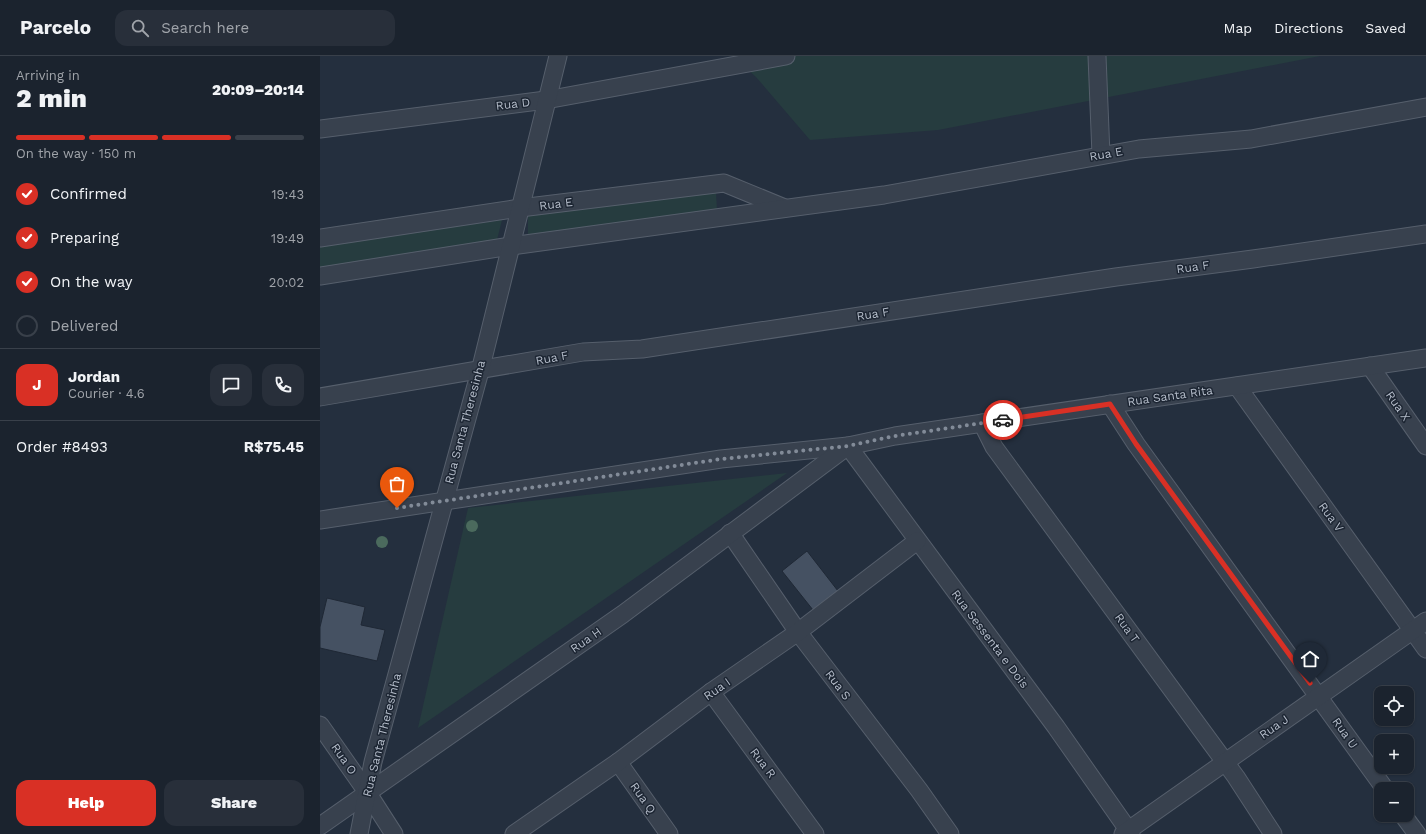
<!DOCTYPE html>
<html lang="en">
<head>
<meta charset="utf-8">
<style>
  :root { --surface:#1b232e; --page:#282f3a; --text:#f1f3f6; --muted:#a0a4aa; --line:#39404a; --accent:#d93025 }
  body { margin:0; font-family:"Work Sans",sans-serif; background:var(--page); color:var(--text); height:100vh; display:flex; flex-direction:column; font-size:15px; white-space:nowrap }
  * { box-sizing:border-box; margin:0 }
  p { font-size:13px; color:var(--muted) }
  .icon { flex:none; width:22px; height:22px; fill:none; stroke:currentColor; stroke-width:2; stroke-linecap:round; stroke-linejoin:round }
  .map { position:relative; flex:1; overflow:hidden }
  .details { display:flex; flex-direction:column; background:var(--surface); width:320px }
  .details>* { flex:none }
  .buttons { position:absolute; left:1054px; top:630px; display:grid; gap:8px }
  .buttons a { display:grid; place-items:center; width:40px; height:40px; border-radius:8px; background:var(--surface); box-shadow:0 1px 3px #0004,0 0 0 1px var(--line); font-size:20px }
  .pin { position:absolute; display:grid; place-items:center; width:34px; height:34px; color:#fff; margin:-41px -17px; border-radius:50% 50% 50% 0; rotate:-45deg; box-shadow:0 0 4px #0007 }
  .pin .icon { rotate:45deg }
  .courier { position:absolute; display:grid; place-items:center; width:40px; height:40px; margin:-20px; border:3px solid #d93025; border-radius:50%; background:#fff; color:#222; box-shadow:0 1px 5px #0007 }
  .overview em { font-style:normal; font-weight:800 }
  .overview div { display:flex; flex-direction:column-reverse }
  .overview { display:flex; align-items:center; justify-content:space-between; height:68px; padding:0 16px }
  h1 { font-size:26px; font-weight:800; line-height:30px }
  .bar { display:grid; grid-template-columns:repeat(4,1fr); gap:6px 4px; align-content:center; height:48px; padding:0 16px }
  .bar i { height:5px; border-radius:3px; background:var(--line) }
  .bar .current { background:var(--accent) }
  .bar p { grid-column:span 4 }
  .line { display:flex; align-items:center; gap:10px; padding:0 16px; border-top:1px solid var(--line) }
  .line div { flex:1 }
  .round { display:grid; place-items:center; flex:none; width:42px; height:42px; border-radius:12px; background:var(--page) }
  ol { padding:0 16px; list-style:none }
  li { display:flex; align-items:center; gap:12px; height:44px }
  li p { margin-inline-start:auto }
  li .icon { padding:4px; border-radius:50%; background:var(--accent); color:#fff; stroke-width:4 }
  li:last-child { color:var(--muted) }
  li i { width:22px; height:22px; border:2px solid var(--line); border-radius:50% }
  .primary-button { display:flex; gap:8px; margin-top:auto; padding:8px 16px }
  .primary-button a { flex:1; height:46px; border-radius:12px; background:var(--accent); color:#fff; font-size:16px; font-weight:800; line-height:46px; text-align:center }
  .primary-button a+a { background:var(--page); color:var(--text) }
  header { display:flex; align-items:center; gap:24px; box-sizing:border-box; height:56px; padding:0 20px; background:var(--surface); border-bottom:1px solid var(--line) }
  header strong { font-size:19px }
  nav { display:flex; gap:22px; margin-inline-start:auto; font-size:14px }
  .search { width:280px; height:36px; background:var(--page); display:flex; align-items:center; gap:10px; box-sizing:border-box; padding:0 14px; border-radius:12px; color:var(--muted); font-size:15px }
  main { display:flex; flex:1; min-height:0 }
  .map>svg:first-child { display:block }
  .green { fill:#263c3f }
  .building { fill:#455162; stroke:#1f2835 }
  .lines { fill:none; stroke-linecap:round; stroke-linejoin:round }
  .minor-casing { stroke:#565f6c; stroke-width:19 }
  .minor { stroke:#38414e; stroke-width:17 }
  .tree { fill:#4b6a5d }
  .done { stroke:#828b98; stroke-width:4; stroke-dasharray:0 7.2 }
  .route { stroke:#d93025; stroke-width:5 }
  .labels { text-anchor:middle; stroke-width:3; stroke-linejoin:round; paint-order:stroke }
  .street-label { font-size:12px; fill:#b4bcc9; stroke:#1d2633 }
</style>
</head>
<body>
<header>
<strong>Parcelo</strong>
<div class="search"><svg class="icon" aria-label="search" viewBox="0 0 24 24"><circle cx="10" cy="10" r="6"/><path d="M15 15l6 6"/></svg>Search here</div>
<nav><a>Map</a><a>Directions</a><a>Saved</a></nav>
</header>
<main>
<section class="details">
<div class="overview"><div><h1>2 min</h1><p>Arriving in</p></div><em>20:09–20:14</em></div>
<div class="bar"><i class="current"></i><i class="current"></i><i class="current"></i><i></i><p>On the way · 150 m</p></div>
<ol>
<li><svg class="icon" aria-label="check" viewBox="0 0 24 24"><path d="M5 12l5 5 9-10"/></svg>Confirmed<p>19:43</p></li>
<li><svg class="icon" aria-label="check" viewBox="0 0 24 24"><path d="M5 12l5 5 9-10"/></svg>Preparing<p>19:49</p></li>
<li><svg class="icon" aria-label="check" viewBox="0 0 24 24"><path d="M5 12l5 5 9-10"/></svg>On the way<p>20:02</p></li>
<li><i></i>Delivered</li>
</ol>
<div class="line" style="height:72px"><b class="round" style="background:var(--accent);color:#fff">J</b><div><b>Jordan</b><p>Courier · 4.6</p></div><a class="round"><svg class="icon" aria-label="chat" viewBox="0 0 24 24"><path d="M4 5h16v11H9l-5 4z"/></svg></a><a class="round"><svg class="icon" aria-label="phone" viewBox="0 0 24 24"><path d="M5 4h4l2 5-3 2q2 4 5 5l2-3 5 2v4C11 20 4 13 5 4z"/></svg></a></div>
<div class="line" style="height:52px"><div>Order #8493</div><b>R$75.45</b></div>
<div class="primary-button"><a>Help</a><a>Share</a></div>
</section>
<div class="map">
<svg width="1106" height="778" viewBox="0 0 1106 778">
  <rect width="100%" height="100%" fill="#242f3e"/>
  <g class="green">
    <path d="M413 0H1000L618 74 490 84 436 21Z"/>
    <path d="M396 136 397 155 208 179V160Z"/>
    <path d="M182 164 176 188 0 212V190Z"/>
    <path d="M467 417 98 672 148 452Z"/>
  </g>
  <g class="building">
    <path d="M487 495 518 535 493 554 462 515Z"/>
    <path d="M7 542 45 551 41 569 65 574 57 605 0 592V571Z"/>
  </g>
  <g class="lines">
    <g class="minor-casing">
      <g id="minor">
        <path d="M777 0 781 99"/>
        <path d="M0 73 226 44 466 0"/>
        <path d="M0 182 200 152 404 127 465 152"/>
        <path d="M0 220 191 190 564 139 819 93 931 83 1106 51"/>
        <path d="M1050 310 1106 390"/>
        <path d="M917 330 1106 593"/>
        <path d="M0 341 263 296 322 293 796 221 933 203 1106 178"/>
        <path d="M790 348 816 388 1065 733"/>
        <path d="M662 367 674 391 916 721 953 778"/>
        <path d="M0 464 401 403 528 390 575 380 1106 302"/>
        <path d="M410 477 478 576 599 734 630 778"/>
        <path d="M391 636 495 778"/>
        <path d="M0 669 47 736 74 778"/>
        <path d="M298 706 349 778"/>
        <path d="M1083 759 1097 778"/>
        <path d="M0 770 303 558 528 390 736 671 811 778"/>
        <path d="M39 778 53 706 160 315 238 0"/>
        <path d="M194 778 298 706 391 636 478 576 597 485"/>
        <path d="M803 778 1106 565"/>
      </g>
    </g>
    <use href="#minor" class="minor"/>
  </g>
  <g class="tree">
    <circle cx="152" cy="470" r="6"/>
    <circle cx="62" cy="486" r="6"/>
  </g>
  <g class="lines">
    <path class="done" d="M77 452 401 403 528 390 575 380 683 364"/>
    <path class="route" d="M683 364 790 348 816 388 990 627"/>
  </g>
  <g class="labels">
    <g class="street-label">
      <text transform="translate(193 48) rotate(-7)" y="4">Rua D</text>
      <text transform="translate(786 98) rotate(-10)" y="4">Rua E</text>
      <text transform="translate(236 148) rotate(-7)" y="4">Rua E</text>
      <text transform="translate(873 211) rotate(-8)" y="4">Rua F</text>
      <text transform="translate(553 258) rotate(-9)" y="4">Rua F</text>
      <text transform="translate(232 302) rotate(-11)" y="4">Rua F</text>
      <text transform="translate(850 340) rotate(-8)" y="4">Rua Santa Rita</text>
      <text transform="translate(1078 350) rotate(55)" y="4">Rua X</text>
      <text transform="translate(145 366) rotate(-75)" y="4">Rua Santa Theresinha</text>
      <text transform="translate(1011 461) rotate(54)" y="4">Rua V</text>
      <text transform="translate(807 572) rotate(54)" y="4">Rua T</text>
      <text transform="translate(670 583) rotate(53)" y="4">Rua Sessenta e Dois</text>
      <text transform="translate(266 584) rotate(-35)" y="4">Rua H</text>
      <text transform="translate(518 629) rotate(53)" y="4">Rua S</text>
      <text transform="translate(397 633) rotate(-35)" y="4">Rua I</text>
      <text transform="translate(954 671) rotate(-35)" y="4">Rua J</text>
      <text transform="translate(1025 677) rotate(55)" y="4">Rua U</text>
      <text transform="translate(62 679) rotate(-76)" y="4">Rua Santa Theresinha</text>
      <text transform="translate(24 703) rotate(55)" y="4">Rua O</text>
      <text transform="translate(443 707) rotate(53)" y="4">Rua R</text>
      <text transform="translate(323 742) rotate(55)" y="4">Rua Q</text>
    </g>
  </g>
</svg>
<div class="buttons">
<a><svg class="icon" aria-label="locate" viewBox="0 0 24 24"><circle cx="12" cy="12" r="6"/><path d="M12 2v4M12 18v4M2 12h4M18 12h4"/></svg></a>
<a>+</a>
<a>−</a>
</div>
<div class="pin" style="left:77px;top:452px;background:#ea580c"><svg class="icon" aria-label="bag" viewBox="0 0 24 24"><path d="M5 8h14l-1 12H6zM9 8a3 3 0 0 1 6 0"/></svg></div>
<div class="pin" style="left:990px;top:627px;background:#1f2937"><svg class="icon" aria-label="home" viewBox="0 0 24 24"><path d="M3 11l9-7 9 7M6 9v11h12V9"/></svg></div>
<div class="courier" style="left:683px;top:364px"><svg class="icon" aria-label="car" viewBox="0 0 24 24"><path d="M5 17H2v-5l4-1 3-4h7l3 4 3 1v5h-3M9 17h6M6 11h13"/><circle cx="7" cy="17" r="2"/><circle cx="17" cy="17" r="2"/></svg></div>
</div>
</main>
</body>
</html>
